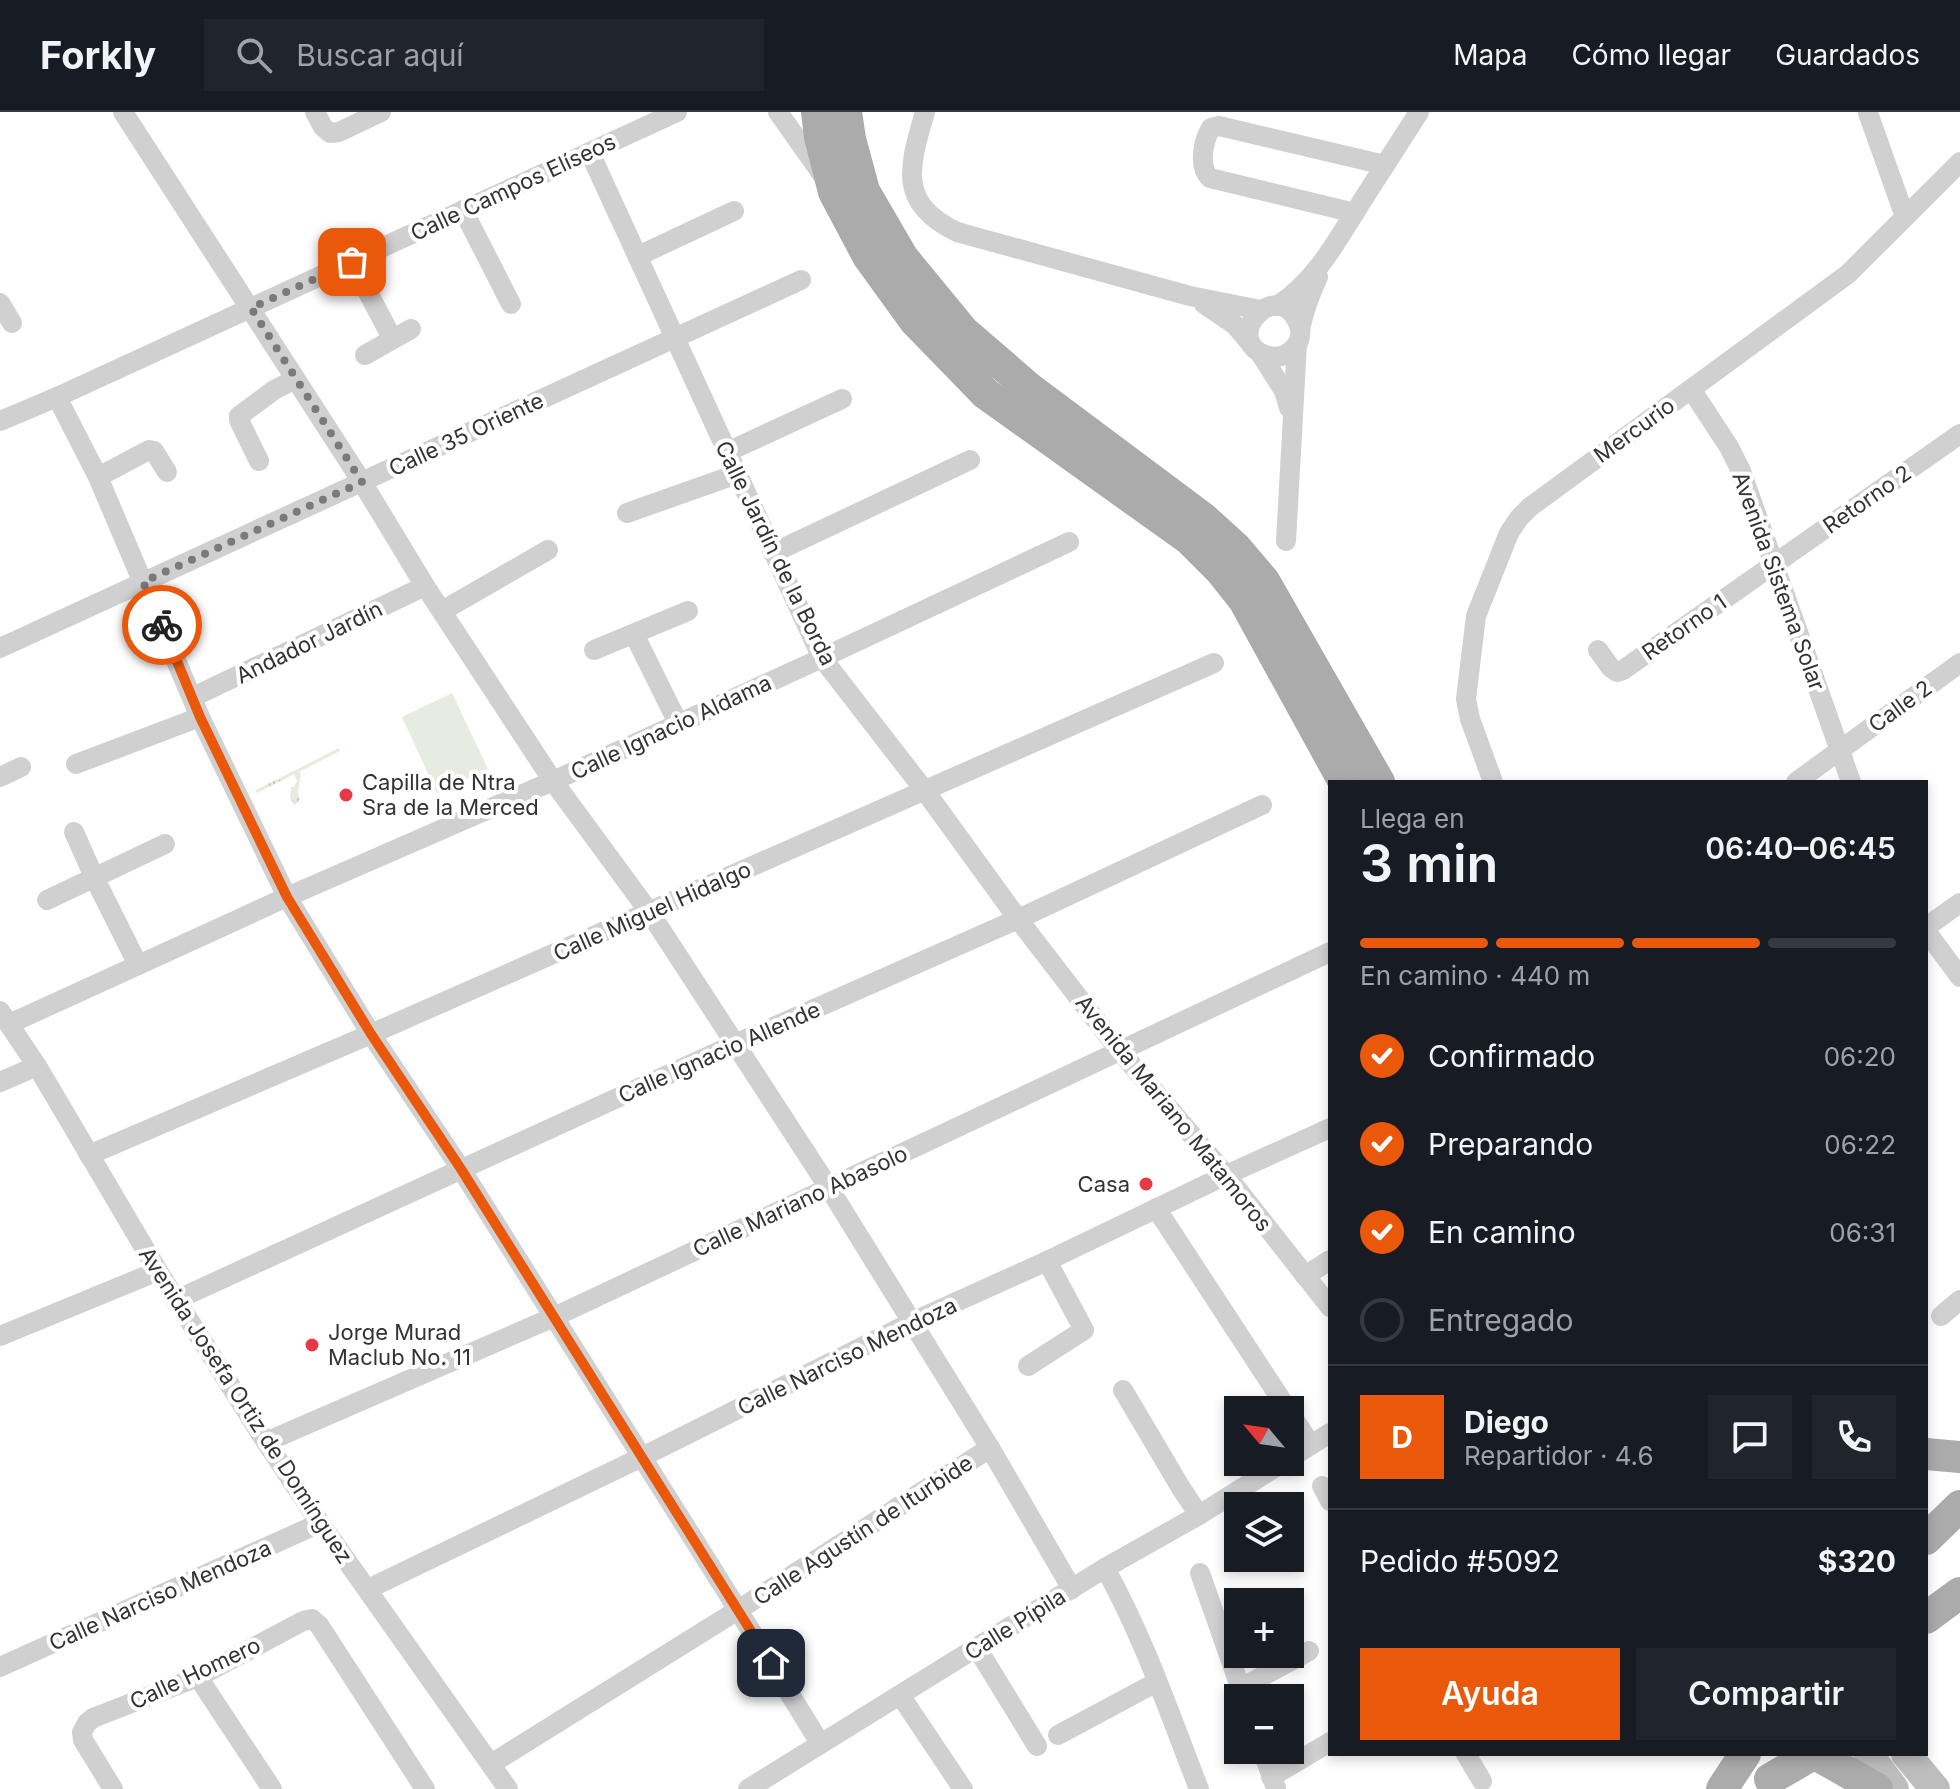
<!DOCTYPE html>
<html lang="es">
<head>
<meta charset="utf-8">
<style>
  :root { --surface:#171b24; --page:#20242c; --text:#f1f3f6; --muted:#9ea1a6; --line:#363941; --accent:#ea580c }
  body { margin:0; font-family:Inter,sans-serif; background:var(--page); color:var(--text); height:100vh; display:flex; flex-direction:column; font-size:30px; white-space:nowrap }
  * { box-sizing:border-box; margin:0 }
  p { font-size:26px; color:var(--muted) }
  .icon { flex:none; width:44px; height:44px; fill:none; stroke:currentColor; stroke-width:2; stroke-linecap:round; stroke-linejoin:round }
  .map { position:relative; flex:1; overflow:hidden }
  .details { position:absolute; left:1328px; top:668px; width:600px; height:976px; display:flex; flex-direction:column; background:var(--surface); border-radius:0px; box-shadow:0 4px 12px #0003 }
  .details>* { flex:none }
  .needle { width:52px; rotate:299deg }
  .buttons { position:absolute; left:1224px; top:1284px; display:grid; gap:16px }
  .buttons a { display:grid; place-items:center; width:80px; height:80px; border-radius:0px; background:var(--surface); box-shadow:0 4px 12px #0003; font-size:40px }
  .pin { position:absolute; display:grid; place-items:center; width:68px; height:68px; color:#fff; margin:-34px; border-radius:16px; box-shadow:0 4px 12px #0006 }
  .courier { position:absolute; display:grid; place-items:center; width:80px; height:80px; margin:-40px; border:6px solid #ea580c; border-radius:50%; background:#fff; color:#222; box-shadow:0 2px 10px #0007 }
  .head em { font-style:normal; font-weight:600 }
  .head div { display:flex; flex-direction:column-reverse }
  .head { display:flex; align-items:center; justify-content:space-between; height:136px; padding:0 32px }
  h1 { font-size:52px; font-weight:600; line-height:60px }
  .bar { display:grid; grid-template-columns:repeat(4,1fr); gap:12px 8px; align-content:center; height:96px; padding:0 32px }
  .bar i { height:10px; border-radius:6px; background:var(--line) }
  .bar .current { background:var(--accent) }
  .bar p { grid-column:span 4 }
  .line { display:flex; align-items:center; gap:20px; padding:0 32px; border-top:2px solid var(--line) }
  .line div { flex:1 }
  .round { display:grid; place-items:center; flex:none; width:84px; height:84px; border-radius:0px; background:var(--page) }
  ol { padding:0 32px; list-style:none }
  li { display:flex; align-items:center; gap:24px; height:88px }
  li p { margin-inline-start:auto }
  li .icon { padding:8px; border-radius:50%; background:var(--accent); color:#fff; stroke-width:4 }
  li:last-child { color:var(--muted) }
  li i { width:44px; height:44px; border:4px solid var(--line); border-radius:50% }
  .action { display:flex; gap:16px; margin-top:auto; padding:16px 32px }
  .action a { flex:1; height:92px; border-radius:0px; background:var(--accent); color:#fff; font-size:32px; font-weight:600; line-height:92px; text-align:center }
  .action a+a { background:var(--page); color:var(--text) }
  header { display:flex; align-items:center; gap:48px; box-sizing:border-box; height:112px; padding:0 40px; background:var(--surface); border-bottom:2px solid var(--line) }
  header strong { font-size:38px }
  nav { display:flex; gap:44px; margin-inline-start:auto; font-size:28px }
  .search { width:560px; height:72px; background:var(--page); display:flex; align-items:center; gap:20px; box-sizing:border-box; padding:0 28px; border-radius:0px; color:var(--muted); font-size:30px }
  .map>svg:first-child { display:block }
  .park { fill:url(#park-tufts) }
  .pitch { fill:#e6ecdf }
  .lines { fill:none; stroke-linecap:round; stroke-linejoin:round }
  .minor { stroke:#d0d0d0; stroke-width:20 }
  .secondary { stroke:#bdbdbd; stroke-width:30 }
  .primary { stroke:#ababab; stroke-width:32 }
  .done { stroke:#7a7a7a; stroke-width:8; stroke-dasharray:0 14.4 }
  .route { stroke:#ea580c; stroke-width:10 }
  .poi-dot { fill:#e63946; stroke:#fff; stroke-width:3 }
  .labels { text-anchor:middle; stroke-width:8; stroke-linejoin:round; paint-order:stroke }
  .street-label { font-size:22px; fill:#333; stroke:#fff }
  .poi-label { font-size:22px; fill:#333; stroke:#fff; text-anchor:start }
</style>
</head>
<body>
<header>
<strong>Forkly</strong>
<div class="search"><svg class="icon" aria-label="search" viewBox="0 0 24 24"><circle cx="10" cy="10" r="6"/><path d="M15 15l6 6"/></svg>Buscar aquí</div>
<nav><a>Mapa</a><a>Cómo llegar</a><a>Guardados</a></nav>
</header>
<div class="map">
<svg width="1960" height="1677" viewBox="0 0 1960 1677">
  <defs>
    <pattern id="park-tufts" width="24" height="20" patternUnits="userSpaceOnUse" patternTransform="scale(2)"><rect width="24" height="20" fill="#e6ecdf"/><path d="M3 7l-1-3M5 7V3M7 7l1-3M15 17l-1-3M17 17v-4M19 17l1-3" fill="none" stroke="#c6cbc0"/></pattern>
  </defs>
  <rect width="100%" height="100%" fill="#fff"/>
  <path class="park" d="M339 636 340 639 297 661 301 660 298 681 300 687 295 693 290 686 291 675H294L297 669 294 662 257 681 256 678Z"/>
  <path class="pitch" d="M452 581 488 657 437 681 402 605Z"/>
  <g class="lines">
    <g class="minor">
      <path d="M123 0 362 370 425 474 553 669 650 801 829 1076 990 1336 1072 1477"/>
      <path d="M315 0 323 15 330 21 339 20 381 0"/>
      <path d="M778 0 824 65"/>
      <path d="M925 0C909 55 897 91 957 120L1190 184 1261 198"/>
      <path d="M1868 1 1905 105"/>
      <path d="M590 41 822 546 925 679 1018 807 1119 938 1226 1063 1330 1195"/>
      <path d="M463 98 511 192"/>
      <path d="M1355 101 1210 66C1198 55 1203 29 1211 16L1219 14 1385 53"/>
      <path d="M638 144 734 99"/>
      <path d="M352 150 392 226"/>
      <path d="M0 191 12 211"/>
      <path d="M1204 192 1235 213 1251 232"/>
      <path d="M1277 194C1316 169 1338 127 1362 89 1381 59 1400 30 1419 0"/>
      <path d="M1300 216C1281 159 1219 226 1265 243 1274 246 1282 246 1289 240 1292 238 1296 235 1298 231 1301 225 1300 219 1301 213 1305 196 1311 180 1318 165"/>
      <path d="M1260 241 1284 279 1289 296"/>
      <path d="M365 243 411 217"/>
      <path d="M1691 277 1729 335 1741 359 1851 670"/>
      <path d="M57 285 98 365 200 605 287 785 371 922 461 1057 738 1498 820 1631"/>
      <path d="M0 309 57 285 677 0"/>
      <path d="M727 340 842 287"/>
      <path d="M259 349 239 308V304L274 278 295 267"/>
      <path d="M98 365 149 338 154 339 167 360"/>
      <path d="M627 401 737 362"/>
      <path d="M1286 429 1297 232"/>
      <path d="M773 441 970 348"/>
      <path d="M442 499 548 438"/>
      <path d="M634 522 678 611"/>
      <path d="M0 536 801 168"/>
      <path d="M594 538 688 499"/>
      <path d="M1598 538 1611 556 1617 560 1623 558 1960 322"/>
      <path d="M193 585 425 474"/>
      <path d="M76 652 200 605"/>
      <path d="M0 665 21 655"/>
      <path d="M1493 670 1470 607 1466 587 1476 504 1509 421 1519 406 1530 395 1848 162 1960 50"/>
      <path d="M1796 670 1960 551"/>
      <path d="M74 720 94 765 138 853"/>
      <path d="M47 788 165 732"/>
      <path d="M1926 815 1960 791"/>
      <path d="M1926 819 1960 865"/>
      <path d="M0 899 37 954 158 1159 266 1330 320 1411 508 1677"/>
      <path d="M9 912 287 785 553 669 822 546 1069 430"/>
      <path d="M0 970 37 954"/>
      <path d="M89 1043 371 922 1214 551"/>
      <path d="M1156 1096 1288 1298"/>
      <path d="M1305 1164 1330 1148"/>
      <path d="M176 1188 735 932 1018 807 1262 693"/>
      <path d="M1941 1204 1960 1188"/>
      <path d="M0 1224 158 1159"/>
      <path d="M1028 1254 1084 1218 1047 1149"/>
      <path d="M1123 1278 1181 1376 1199 1403"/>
      <path d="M1290 1301 1311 1333"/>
      <path d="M266 1330 554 1205 1330 840"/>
      <path d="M1290 1346 1330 1321"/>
      <path d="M1322 1374 1330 1389"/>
      <path d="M1105 1456C1144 1526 1170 1603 1199 1677"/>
      <path d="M1200 1461 1244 1586"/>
      <path d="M368 1477 642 1345 912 1210 1047 1149 1226 1063 1330 1016"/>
      <path d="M977 1536 1037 1634"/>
      <path d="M0 1555 320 1411"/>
      <path d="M198 1565 272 1677"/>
      <path d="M1241 1576 1309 1539"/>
      <path d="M900 1583 963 1677"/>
      <path d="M1058 1623 1157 1570"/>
      <path d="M1262 1638 1276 1676"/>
      <path d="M1466 1642 1482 1669"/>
      <path d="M491 1652 738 1498 990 1336"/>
      <path d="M1271 1665 1330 1630"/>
      <path d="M113 1677 83 1628 82 1620 87 1611 93 1606 198 1565 303 1509 312 1507 319 1513 425 1677"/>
      <path d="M748 1677 1105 1456 1199 1403 1284 1350"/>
    </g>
    <g class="secondary">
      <path d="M1868 1642 1894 1677"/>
      <path d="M1906 1642 1935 1677"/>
    </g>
    <g class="primary">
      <path d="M817 0 820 25 834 80 868 144 915 209 986 282 1189 427 1221 459 1244 488 1344 670"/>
      <path d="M846 0 850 27 864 79 903 146 963 219 1029 276 1203 406 1235 435 1264 469 1379 670"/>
      <path d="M1926 1342 1960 1345"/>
      <path d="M1926 1427 1960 1394"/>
      <path d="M1926 1506 1960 1481"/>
      <path d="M1770 1667 1810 1644H1819L1877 1677"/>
      <path d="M1722 1677 1745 1642"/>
    </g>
  </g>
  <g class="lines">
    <path class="done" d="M162 513 143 470 362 370 251 196 352 150"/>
    <path class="route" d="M162 513 200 605 287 785 371 922 461 1057 771 1551"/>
  </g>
  <g class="poi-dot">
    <circle cx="346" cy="683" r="8"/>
    <circle cx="1146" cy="1072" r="8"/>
    <circle cx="312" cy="1233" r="8"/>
  </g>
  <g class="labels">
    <g class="street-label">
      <text transform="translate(513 75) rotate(-25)" y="8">Calle Campos Elíseos</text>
      <text transform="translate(1634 318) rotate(-36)" y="8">Mercurio</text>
      <text transform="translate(466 322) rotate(-25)" y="8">Calle 35 Oriente</text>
      <text transform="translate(1867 387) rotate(-35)" y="8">Retorno 2</text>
      <text transform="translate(776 441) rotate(64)" y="8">Calle Jardín de la Borda</text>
      <text transform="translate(1779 469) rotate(70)" y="8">Avenida Sistema Solar</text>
      <text transform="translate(1684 515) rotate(-35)" y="8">Retorno 1</text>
      <text transform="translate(309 530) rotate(-26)" y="8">Andador Jardín</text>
      <text transform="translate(1900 594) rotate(-36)" y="8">Calle 2</text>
      <text transform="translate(671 615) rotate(-25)" y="8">Calle Ignacio Aldama</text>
      <text transform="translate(652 799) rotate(-24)" y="8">Calle Miguel Hidalgo</text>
      <text transform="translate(719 940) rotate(-24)" y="8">Calle Ignacio Allende</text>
      <text transform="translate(1174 1001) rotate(51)" y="8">Avenida Mariano Matamoros</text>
      <text transform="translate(800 1089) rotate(-25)" y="8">Calle Mariano Abasolo</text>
      <text transform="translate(847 1244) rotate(-26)" y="8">Calle Narciso Mendoza</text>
      <text transform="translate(246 1293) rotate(57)" y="8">Avenida Josefa Ortiz de Domínguez</text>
      <text transform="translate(863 1418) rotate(-33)" y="8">Calle Agustín de Iturbide</text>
      <text transform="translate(160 1483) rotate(-24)" y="8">Calle Narciso Mendoza</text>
      <text transform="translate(1015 1512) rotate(-32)" y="8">Calle Pípila</text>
      <text transform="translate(195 1561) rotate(-25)" y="8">Calle Homero</text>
    </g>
    <g class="poi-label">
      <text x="362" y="678">Capilla de Ntra<tspan x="362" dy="25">Sra de la Merced</tspan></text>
      <text x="1130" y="1080" text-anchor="end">Casa</text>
      <text x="328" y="1228">Jorge Murad<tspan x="328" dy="25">Maclub No. 11</tspan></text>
    </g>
  </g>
</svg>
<div class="buttons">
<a><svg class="needle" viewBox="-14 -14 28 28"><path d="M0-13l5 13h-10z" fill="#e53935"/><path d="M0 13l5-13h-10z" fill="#9ea1a6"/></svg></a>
<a><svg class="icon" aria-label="layers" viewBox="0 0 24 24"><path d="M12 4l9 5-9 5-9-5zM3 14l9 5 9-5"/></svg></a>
<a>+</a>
<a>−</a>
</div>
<div class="pin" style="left:352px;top:150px;background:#ea580c"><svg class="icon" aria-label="bag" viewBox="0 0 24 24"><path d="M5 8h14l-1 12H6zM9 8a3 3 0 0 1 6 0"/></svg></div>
<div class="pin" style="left:771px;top:1551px;background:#1f2937"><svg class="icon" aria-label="home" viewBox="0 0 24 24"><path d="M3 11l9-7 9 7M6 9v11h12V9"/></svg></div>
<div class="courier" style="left:162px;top:513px"><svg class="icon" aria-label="bike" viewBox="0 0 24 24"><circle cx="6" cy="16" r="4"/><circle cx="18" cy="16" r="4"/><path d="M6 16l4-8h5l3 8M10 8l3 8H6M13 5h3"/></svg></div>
<section class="details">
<div class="head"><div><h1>3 min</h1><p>Llega en</p></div><em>06:40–06:45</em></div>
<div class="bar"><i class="current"></i><i class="current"></i><i class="current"></i><i></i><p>En camino · 440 m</p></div>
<ol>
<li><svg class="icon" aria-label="check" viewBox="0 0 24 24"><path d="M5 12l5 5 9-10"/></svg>Confirmado<p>06:20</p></li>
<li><svg class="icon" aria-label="check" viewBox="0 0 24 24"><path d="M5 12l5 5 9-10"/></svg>Preparando<p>06:22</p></li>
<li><svg class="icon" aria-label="check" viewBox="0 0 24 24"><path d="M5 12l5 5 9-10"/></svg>En camino<p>06:31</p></li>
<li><i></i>Entregado</li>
</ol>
<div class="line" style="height:144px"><b class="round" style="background:var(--accent);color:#fff">D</b><div><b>Diego</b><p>Repartidor · 4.6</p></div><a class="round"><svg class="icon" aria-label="chat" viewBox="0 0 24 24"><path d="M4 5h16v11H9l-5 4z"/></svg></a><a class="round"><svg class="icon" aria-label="phone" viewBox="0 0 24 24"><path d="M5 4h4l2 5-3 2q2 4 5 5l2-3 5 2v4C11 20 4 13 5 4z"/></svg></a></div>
<div class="line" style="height:104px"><div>Pedido #5092</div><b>$320</b></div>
<div class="action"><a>Ayuda</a><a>Compartir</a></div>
</section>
</div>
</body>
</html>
